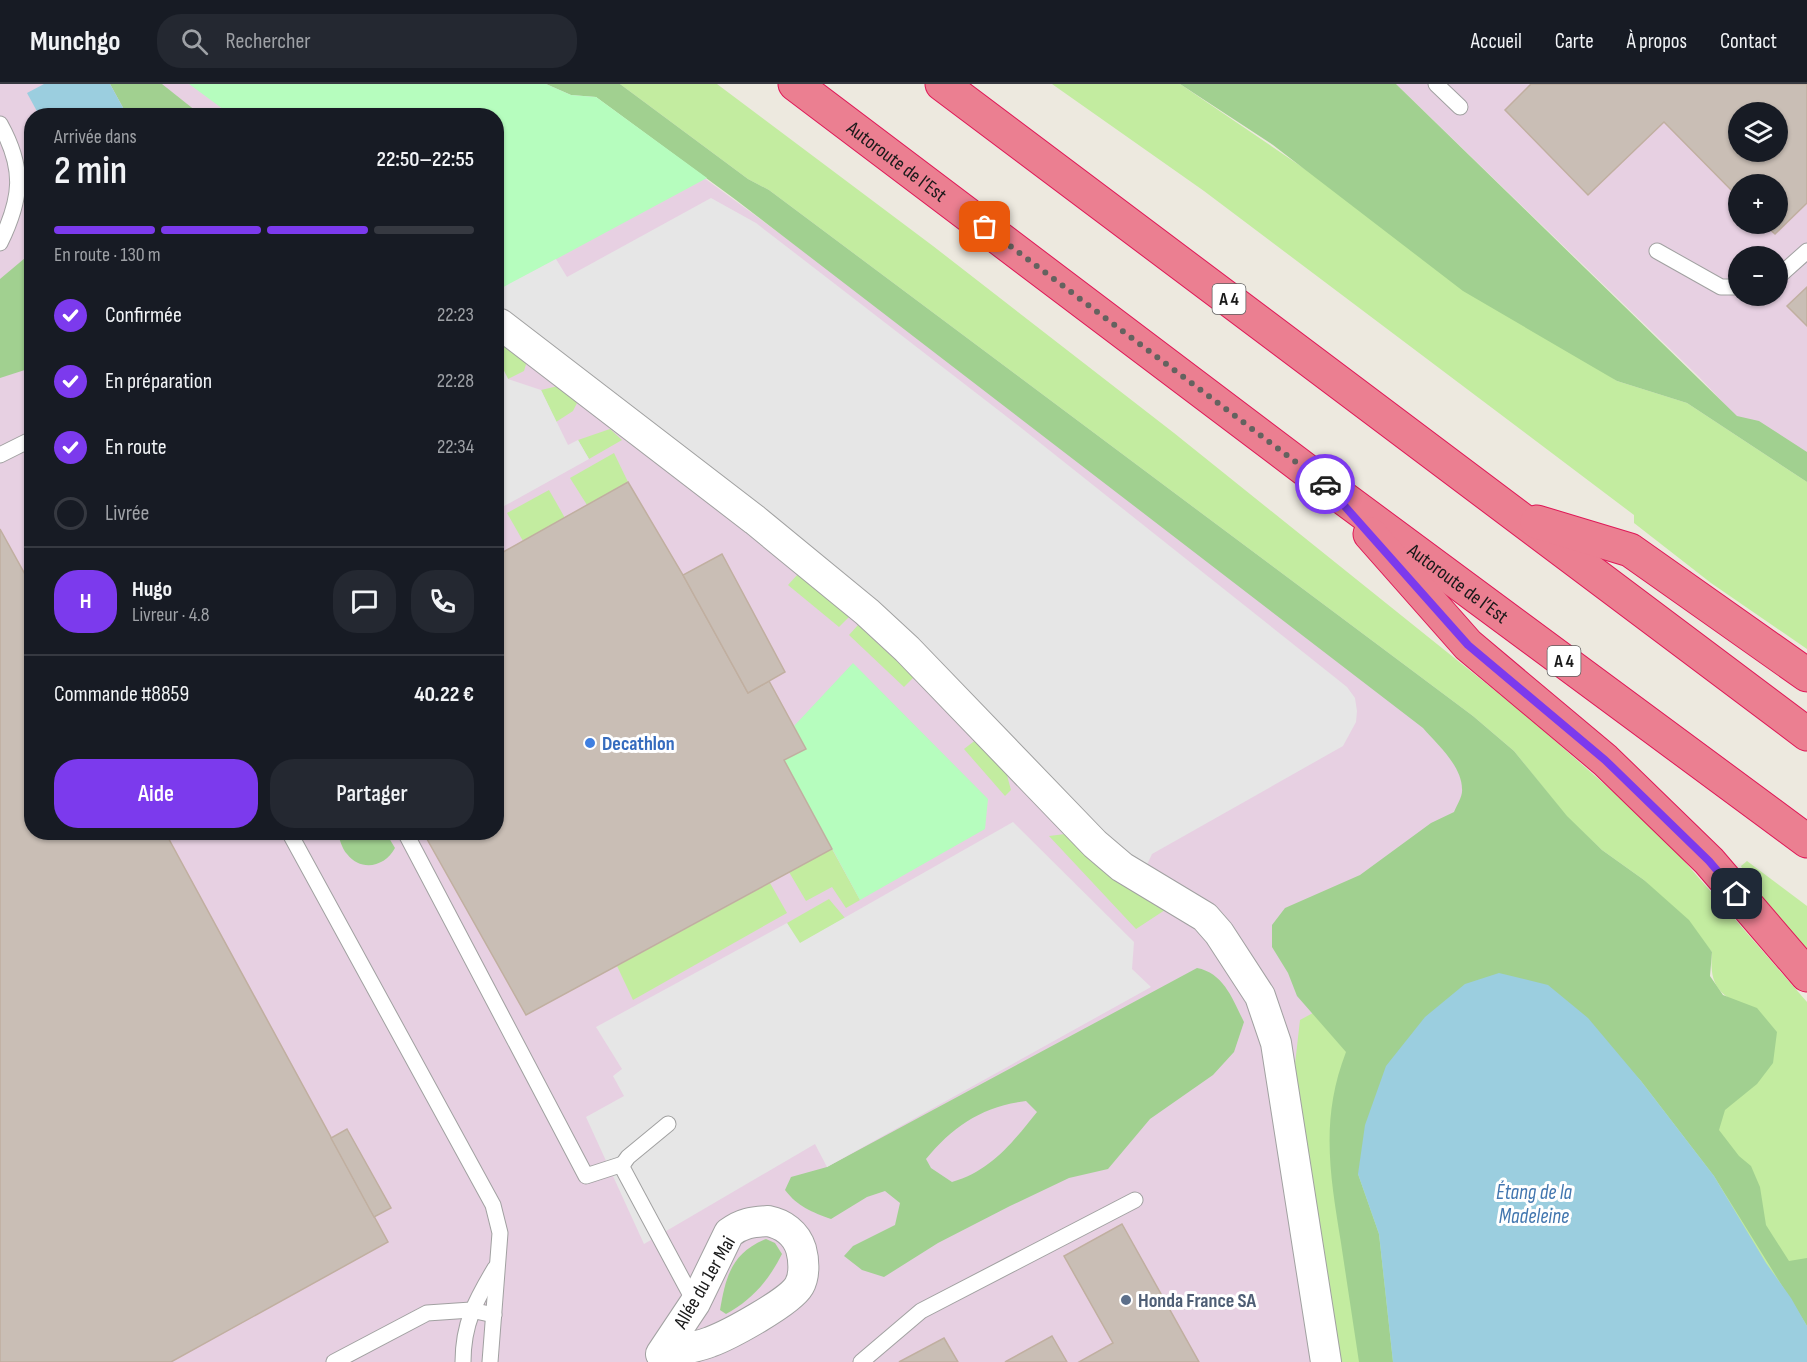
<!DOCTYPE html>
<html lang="fr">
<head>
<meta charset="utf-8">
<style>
  :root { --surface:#171b24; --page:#242831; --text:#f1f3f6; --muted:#9ea1a6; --line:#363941; --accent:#7c3aed }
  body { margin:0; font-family:"Sofia Sans Condensed",sans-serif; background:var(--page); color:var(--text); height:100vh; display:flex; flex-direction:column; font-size:22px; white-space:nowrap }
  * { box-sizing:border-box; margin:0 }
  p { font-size:20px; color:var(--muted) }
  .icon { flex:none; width:33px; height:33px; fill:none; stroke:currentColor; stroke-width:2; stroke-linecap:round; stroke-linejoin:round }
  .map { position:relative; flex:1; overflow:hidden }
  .sheet { position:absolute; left:24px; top:24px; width:480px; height:732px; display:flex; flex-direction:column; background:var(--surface); border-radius:24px; box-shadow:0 2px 4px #0004 }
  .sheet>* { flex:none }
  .buttons { position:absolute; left:1728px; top:18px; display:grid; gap:12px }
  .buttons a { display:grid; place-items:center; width:60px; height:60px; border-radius:50%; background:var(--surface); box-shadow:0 2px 4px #0004; font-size:30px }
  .pin { position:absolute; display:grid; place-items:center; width:51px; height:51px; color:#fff; margin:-26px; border-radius:12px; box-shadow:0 3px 9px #0006 }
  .courier { position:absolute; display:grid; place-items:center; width:60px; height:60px; margin:-30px; border:4px solid #7c3aed; border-radius:50%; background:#fff; color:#222; box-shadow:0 2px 8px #0007 }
  .overview em { font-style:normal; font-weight:600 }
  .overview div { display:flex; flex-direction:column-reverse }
  .overview { display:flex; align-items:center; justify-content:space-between; height:102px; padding:0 30px }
  h1 { font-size:39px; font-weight:600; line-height:45px }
  .bar { display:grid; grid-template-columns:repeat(4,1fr); gap:9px 6px; align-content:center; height:72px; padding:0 30px }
  .bar i { height:8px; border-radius:4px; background:var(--line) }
  .bar .active { background:var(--accent) }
  .bar p { grid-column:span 4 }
  .line { display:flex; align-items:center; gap:15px; padding:0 30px; border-top:2px solid var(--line) }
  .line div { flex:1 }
  .round { display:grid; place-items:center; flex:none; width:63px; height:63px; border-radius:24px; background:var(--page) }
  ol { padding:0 30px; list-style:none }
  li { display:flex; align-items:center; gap:18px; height:66px }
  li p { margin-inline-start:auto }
  li .icon { padding:6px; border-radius:50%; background:var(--accent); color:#fff; stroke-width:4 }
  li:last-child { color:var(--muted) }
  li i { width:33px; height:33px; border:3px solid var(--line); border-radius:50% }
  .action { display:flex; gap:12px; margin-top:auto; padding:12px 30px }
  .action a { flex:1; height:69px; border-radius:24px; background:var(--accent); color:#fff; font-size:24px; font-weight:600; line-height:69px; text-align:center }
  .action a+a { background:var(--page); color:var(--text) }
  header { display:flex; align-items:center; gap:36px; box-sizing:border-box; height:84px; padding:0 30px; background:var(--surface); border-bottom:2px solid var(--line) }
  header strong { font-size:28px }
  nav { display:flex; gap:33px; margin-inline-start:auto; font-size:21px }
  .search { width:420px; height:54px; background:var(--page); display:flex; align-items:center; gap:15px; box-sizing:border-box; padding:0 21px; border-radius:24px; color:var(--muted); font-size:22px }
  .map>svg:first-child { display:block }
  .industrial { fill:#e7d0e2; fill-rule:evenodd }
  .grass { fill:#c3eca0 }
  .forest { fill:#a1d090; fill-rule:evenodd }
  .park { fill:#b6fdbe }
  .parking { fill:#e6e6e6 }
  .water { fill:#9bcedf }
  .building { fill:#c9beb5; stroke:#c0afa0; stroke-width:1.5; fill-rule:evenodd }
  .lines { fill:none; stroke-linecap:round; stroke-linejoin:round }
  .service-casing { stroke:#a1a1a1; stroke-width:17 }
  .minor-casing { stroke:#a1a1a1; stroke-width:32 }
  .motorway-casing { stroke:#df1857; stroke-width:35 }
  .service { stroke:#fff; stroke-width:15 }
  .minor { stroke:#fff; stroke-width:30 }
  .motorway { stroke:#eb7f91; stroke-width:33 }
  .done { stroke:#64625f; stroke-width:6; stroke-dasharray:0 10.8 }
  .route { stroke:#7c3aed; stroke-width:8 }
  .shop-dot { fill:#3f7fe0; stroke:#fff; stroke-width:2 }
  .service-dot { fill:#5c6f8a; stroke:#fff; stroke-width:2 }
  .labels { text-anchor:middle; stroke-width:6; stroke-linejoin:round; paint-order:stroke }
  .shield { fill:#fff; stroke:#5f5f5f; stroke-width:1.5 }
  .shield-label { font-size:18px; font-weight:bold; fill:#1a1a1a }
  .street-label { font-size:20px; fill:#1a1a1a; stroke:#fff }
  .shop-label { font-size:20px; font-weight:bold; fill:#366cbe; stroke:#fff; text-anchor:start }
  .service-label { font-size:20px; font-weight:bold; fill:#4e5e75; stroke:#fff; text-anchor:start }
  .water-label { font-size:21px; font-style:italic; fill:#4276af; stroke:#fff }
</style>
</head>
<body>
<header>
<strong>Munchgo</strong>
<div class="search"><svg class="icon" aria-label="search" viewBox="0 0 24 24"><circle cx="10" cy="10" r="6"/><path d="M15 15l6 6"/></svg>Rechercher</div>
<nav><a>Accueil</a><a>Carte</a><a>À propos</a><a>Contact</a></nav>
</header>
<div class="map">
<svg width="1807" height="1278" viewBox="0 0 1807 1278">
  <rect width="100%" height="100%" fill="#ede9df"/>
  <g class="industrial">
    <path d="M0 0H576L1161 429 1599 775 1353 1278H0ZM32 32H496V748H32Z"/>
    <path d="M1396 0H1807V385L1750 347 1699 293ZM1738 28H1778V68H1738ZM1738 100H1778V140H1738ZM1738 172H1778V212H1738Z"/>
  </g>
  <g class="grass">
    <path d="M620 0H717L933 162 1174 349 1529 634 1627 720 1678 770 1807 918V1278H1340L1295 980 1300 936 1521 816 1767 985 1735 917C1713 907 1710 891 1712 868L1644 796 1602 766 1567 733 1514 667 1473 632 769 106 748 95Z"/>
    <path d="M1052 0H1180L1617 297 1687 319 1807 398V565L1711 499 1634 439V431L1204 107Z"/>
    <path d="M508 259 527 277 524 287 508 295 497 273 496 264Z"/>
    <path d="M558 302 577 319 573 327 556 338 541 306Z"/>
    <path d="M610 345 622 356 589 375 578 356Z"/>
    <path d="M614 369 628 398 587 421 570 394Z"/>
    <path d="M549 406 565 434 523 457 507 429Z"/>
    <path d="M798 490 850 532 839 543 788 501Z"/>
    <path d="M858 541 914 593 904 603 849 551Z"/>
    <path d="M977 655 1005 684 1011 706 1005 712 964 665Z"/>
    <path d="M1065 750 1111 793 1165 826 1136 845 1049 752Z"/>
    <path d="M832 765 860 816 846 824 832 803 806 817 789 788Z"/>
    <path d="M1747 777 1807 822V866L1748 797 1741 782Z"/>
    <path d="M770 799 787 829 633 916 617 882Z"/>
    <path d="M829 815 845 834 799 860 787 839Z"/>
  </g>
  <g class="forest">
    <path d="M110 0H162L201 31H127Z"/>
    <path d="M546 0H620L748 95 769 106 1473 632 1514 667 1567 732 1602 766 1644 796 1689 836 1712 868 1710 892 1723 911 1757 924 1777 948 1773 979 1757 1000 1725 1026 1719 1046 1739 1072 1751 1082 1760 1103 1766 1141 1789 1177 1807 1174V1242L1714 1092 1641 997 1614 968 1358 1090 1379 1150 1393 1278H1359C1353 1238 1347 1199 1341 1159 1330 1091 1320 1035 1346 968L1297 912 1288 889 1272 863V841L1285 824 1360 791 1431 739 1454 728C1457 721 1463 712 1462 705 1462 682 1437 660 1423 644L736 116 596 13 571 11Z"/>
    <path d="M1180 0H1396L1737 332 1759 337 1807 368V398L1687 319 1617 297 1463 207 1273 61Z"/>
    <path d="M31 169V284L0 294V195Z"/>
    <path d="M337 749H386L395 764C385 783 361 788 347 770 342 765 340 755 337 749Z"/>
    <path d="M1197 884C1224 889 1233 916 1244 938L1234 968 1213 991 1150 1035 1108 1085 1069 1094 1010 1122 938 1159 884 1193 862 1186 844 1172 853 1162 895 1141 900 1119 885 1107 867 1113 831 1135C812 1128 798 1123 785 1106L791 1093 827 1083ZM1026 1017 1037 1028C1013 1058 991 1087 952 1098L931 1084 926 1075C953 1042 983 1022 1026 1017Z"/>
    <path d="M766 1155 775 1159 782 1170C769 1196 752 1216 726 1230L720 1226C726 1191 732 1169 766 1155Z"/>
  </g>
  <g class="park">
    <path d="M189 0H546L571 11 596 13 707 94 497 207 496 32 231 31Z"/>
    <path d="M853 579 988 715 985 745 860 816 784 676 806 665 794 642Z"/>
  </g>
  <g class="parking">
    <path d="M711 114 756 139 1015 339 1347 603 1355 614 1357 627 1356 638 1343 662 1152 770 1145 785 497 220 496 207 556 175 567 193Z"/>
    <path d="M497 273 508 295 541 306 568 361 578 356 589 375 497 426Z"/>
    <path d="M1013 738 1134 858 1132 885 1151 903 827 1083 815 1060 644 1160 586 1033 624 1012 613 992 622 985 596 943 787 839 800 859Z"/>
  </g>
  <g class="water">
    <path d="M44 0H110L127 31H39L27 9Z"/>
    <path d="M1499 889 1548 901 1588 934 1641 997 1714 1092 1766 1179 1791 1214 1807 1242V1278H1393L1379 1150 1358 1090 1365 1041 1386 982 1425 933 1465 900Z"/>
  </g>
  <g class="building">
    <path d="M1531 0H1807V119L1775 150 1764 140H1778V100H1738V113L1664 38 1588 111 1505 26ZM1738 28H1778V68H1738Z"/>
    <path d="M1807 203V242L1787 222Z"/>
    <path d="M628 398 683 491 748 609 769 597 806 665 784 676 832 765 526 931 423 748H496V472Z"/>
    <path d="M0 445 32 503V748H165L388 1158 171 1278H0Z"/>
    <path d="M722 470 785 588 748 609 683 491Z"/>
    <path d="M347 1045 391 1124 374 1133 331 1054Z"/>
    <path d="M1122 1140 1199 1278H1079L1113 1259 1064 1172Z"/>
    <path d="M1052 1252 1067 1278H1005Z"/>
    <path d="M944 1254 958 1278H899Z"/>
  </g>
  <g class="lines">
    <g class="service-casing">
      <g id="service">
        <path d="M1436 0 1460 23"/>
        <path d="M0 40C25 85 22 114 0 159"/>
        <path d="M1657 167 1721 203H1738"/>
        <path d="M1778 193 1807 167"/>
        <path d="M0 371 32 355"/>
        <path d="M289 748 493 1121 500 1149 490 1278"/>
        <path d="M405 748 586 1092 623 1080"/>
        <path d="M668 1040 628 1073 623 1080V1085L695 1219"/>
        <path d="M334 1278 427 1229 471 1226 494 1231"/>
        <path d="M463 1278C463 1239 476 1216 495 1184"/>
        <path d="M861 1278 921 1227 1135 1116"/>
      </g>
    </g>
    <g class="minor-casing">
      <g id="minor">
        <path d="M500 240 755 436 867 528 907 565 1095 760 1122 783 1205 833 1219 849 1260 912 1276 959 1326 1278"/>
        <path d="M768 1137C783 1140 796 1149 801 1165 804 1176 805 1192 799 1202 790 1218 729 1251 710 1258 695 1264 677 1266 661 1270L695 1219 729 1149C742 1139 752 1138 768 1137Z"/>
      </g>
    </g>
    <g class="motorway-casing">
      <g id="motorway">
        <path id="s1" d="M795 0 1327 402 1807 757"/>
        <path d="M942 0 1807 650"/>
        <path d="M1537 438 1630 466 1807 591"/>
        <path d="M1370 450 1468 561 1605 676 1709 777 1807 891"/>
      </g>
    </g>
    <use href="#service" class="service"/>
    <use href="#minor" class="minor"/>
    <use href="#motorway" class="motorway"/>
  </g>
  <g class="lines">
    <path class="done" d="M985 143 1325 400"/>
    <path class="route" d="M1325 400 1468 561 1605 676 1709 777 1737 810"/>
  </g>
  <circle class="shop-dot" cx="590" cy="659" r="6"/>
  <circle class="service-dot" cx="1126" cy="1216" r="6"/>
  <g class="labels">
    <g class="shield">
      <rect x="1212.5" y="200" width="33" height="30" rx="4.5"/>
      <rect x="1547.5" y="562" width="33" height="30" rx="4.5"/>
    </g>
    <g class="shield-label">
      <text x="1229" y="221">A 4</text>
      <text x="1564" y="583">A 4</text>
    </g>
    <g class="street-label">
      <text dy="7" stroke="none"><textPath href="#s1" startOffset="128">Autoroute de l’Est</textPath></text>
      <text dy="7" stroke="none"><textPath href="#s1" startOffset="830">Autoroute de l’Est</textPath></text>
      <text transform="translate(704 1198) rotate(-60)" y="7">Allée du 1er Mai</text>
    </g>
    <g class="shop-label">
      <text x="602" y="666">Decathlon</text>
    </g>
    <g class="service-label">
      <text x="1138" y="1223">Honda France SA</text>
    </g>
    <g class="water-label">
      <text x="1534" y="1115">Étang de la<tspan x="1534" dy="24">Madeleine</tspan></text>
    </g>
  </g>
</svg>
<div class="buttons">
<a><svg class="icon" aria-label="layers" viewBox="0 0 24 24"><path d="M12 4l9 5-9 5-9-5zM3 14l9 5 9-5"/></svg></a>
<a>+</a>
<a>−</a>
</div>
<div class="pin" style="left:985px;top:143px;background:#ea580c"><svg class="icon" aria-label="bag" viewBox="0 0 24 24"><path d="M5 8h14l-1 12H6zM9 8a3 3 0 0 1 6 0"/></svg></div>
<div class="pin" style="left:1737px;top:810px;background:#1f2937"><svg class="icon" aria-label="home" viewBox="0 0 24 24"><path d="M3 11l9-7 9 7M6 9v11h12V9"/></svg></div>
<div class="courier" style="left:1325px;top:400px"><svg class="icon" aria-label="car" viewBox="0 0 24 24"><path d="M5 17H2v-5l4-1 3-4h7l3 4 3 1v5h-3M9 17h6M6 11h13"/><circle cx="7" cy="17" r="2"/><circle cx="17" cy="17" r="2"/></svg></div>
<section class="sheet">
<div class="overview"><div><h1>2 min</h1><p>Arrivée dans</p></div><em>22:50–22:55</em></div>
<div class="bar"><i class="active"></i><i class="active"></i><i class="active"></i><i></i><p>En route · 130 m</p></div>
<ol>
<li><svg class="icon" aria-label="check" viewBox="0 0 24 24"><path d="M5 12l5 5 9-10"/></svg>Confirmée<p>22:23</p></li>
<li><svg class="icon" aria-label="check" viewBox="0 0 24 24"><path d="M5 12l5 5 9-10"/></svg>En préparation<p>22:28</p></li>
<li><svg class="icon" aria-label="check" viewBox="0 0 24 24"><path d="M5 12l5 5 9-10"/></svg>En route<p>22:34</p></li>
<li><i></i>Livrée</li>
</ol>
<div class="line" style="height:108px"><b class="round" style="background:var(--accent);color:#fff">H</b><div><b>Hugo</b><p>Livreur · 4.8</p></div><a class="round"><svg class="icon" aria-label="chat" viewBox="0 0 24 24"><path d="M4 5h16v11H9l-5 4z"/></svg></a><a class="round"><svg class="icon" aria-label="phone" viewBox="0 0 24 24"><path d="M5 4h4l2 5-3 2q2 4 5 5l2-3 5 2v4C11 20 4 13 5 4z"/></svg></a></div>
<div class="line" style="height:78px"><div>Commande #8859</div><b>40.22 €</b></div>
<div class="action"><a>Aide</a><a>Partager</a></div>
</section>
</div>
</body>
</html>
